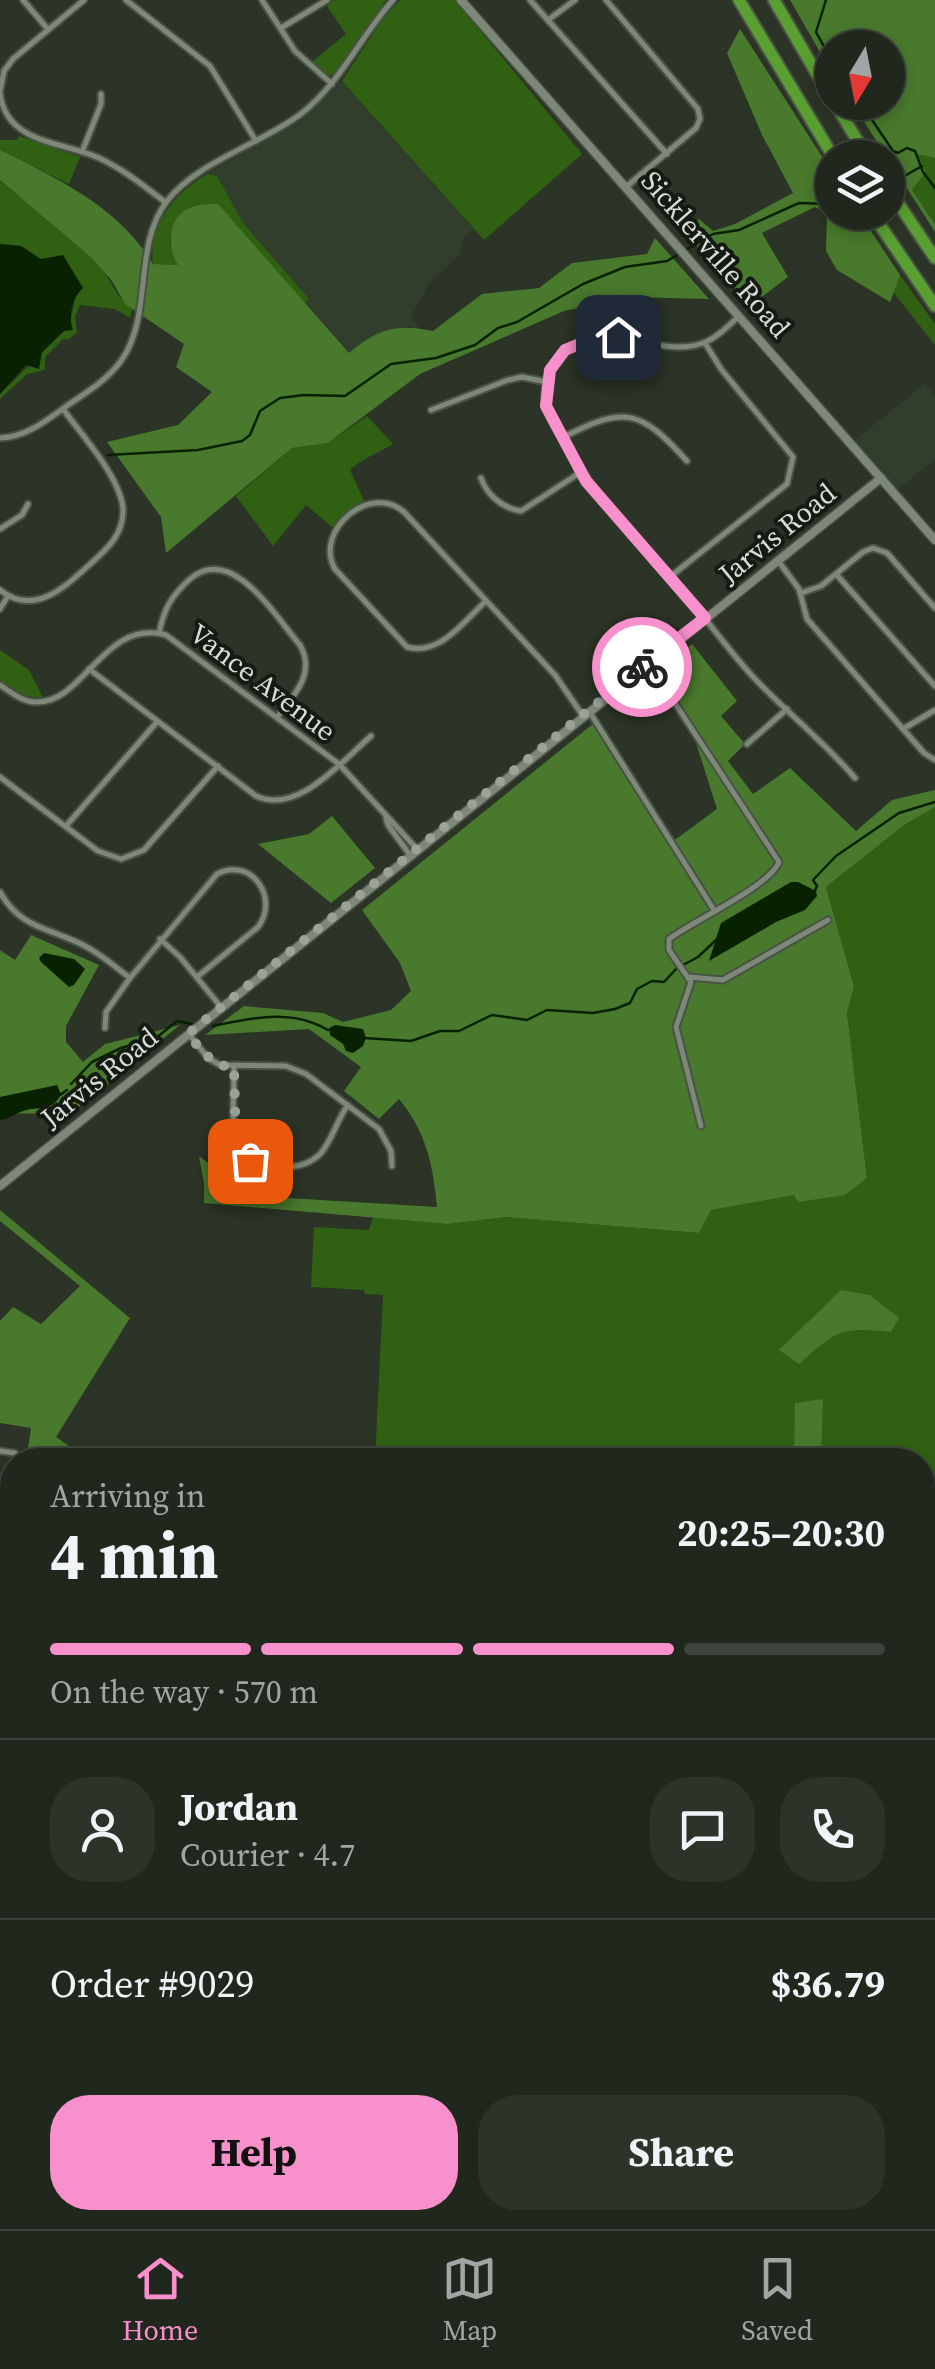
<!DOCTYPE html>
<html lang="en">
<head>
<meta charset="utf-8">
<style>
  :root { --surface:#20271c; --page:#2d3329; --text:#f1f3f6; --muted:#a2a5a3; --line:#3d443b; --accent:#f890cb }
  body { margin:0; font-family:"Source Serif 4",serif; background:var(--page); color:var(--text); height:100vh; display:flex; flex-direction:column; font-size:38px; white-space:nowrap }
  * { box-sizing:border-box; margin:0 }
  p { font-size:32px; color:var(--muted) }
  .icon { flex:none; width:55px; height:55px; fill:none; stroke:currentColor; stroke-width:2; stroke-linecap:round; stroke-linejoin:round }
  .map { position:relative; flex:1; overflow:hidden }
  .panel { position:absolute; left:0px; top:1448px; width:935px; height:782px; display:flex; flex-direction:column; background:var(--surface); border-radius:40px 40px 0 0; box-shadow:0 5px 15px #0003,0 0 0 2px var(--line) }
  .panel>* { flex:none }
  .needle { width:65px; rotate:190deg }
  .buttons { position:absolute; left:815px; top:30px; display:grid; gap:20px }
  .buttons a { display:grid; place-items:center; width:90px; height:90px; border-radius:50%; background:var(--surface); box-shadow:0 5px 15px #0003,0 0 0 2px var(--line); font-size:50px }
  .pin { position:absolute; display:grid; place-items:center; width:85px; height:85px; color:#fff; margin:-42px; border-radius:20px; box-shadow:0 5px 15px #0006 }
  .courier { position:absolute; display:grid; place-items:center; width:100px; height:100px; margin:-50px; border:8px solid #f890cb; border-radius:50%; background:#fff; color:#222; box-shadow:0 2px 12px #0007 }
  .head em { font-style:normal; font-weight:700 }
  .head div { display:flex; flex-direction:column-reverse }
  .head { display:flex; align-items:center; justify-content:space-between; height:170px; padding:0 50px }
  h1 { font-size:65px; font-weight:700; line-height:75px }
  .bar { display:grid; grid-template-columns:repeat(4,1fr); gap:15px 10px; align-content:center; height:120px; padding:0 50px }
  .bar i { height:12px; border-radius:8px; background:var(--line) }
  .bar .selected { background:var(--accent) }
  .bar p { grid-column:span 4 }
  .line { display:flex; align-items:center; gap:25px; padding:0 50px; border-top:2px solid var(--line) }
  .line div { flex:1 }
  .round { display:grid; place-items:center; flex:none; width:105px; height:105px; border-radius:40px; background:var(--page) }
  .primary-button { display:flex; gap:20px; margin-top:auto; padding:20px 50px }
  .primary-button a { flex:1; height:115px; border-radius:40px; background:var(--accent); color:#111; font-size:40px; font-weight:700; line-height:115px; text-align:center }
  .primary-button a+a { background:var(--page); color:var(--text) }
  .dock { display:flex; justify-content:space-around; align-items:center; height:140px; border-top:2px solid var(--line); background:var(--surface); font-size:28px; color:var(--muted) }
  .dock a { display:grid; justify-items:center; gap:5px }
  .dock .selected { color:var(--accent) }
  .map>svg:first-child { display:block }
  .built { fill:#313e2b }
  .green { fill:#306011 }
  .forest { fill:#48792c }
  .water { fill:#082200 }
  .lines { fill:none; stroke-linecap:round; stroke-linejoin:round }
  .stream { stroke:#082200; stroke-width:2.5 }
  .street-casing { stroke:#4a5246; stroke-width:9 }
  .secondary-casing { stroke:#4a5246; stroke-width:11 }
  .highway-casing { stroke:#4a5246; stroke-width:15 }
  .street { stroke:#7d8878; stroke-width:5 }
  .secondary { stroke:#7d8878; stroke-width:8 }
  .highway { stroke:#5a9f31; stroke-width:11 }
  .done { stroke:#9ba298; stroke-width:10; stroke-dasharray:0 18 }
  .route { stroke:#f890cb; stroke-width:12 }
  .labels { text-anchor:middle; stroke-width:8; stroke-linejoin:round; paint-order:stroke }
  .street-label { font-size:28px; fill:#d7ded5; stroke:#161a14 }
</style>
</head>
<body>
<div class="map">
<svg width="935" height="2229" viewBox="0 0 935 2229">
  <rect width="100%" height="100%" fill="#2b3426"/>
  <g class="built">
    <path d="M342 81 474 229 463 239 460 254 429 284 411 317 420 329 407 326 349 353 198 179 299 121Z"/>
    <path d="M925 383 935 395V459L894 493 852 443Z"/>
  </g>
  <g class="green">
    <path d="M333 0H386L336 72 329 76 312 62 346 34 327 6Z"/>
    <path d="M400 0H455L582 154 484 240 342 81 384 17Z"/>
    <path d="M19 136 80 157 69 184 0 150V140H17Z"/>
    <path d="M916 153 935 158V224L912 190 926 172Z"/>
    <path d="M207 174 217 176 243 223 309 299 305 303 173 226 170 242 178 265 153 264C148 225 175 193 207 174Z"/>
    <path d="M0 180C30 206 64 230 93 258 108 273 115 297 132 309L130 318 115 309 80 305 75 317 77 333 67 340 64 338 45 357V370L27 374 0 399V394L64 331 70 322 76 295 83 288 21 246 0 244Z"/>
    <path d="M900 275 935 324V345L893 292Z"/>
    <path d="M367 416 393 444C377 454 364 457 350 470L364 501 332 527 306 505 273 546 236 496 292 448 328 443Z"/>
    <path d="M0 650 29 670 43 698 24 696 0 680Z"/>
    <path d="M935 807V1749L923 1756 922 1460H375L383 1295 365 1294 364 1290 311 1287 314 1227 369 1230 373 1217 448 1224 506 1217 699 1233 711 1210 867 1179 847 1013 854 986 826 887 903 826Z"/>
  </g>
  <g class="forest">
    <path d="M790 0H935V158L917 154 926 172 912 190 935 224V232L852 103 888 102V48H832V73Z"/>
    <path d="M740 29 832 172V212L859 213 900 275 890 302 837 270 826 251 827 213 815 207 762 233 788 277 750 306 683 230 699 219 713 231 735 224 793 193 762 135 727 53Z"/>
    <path d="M0 150C57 178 120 208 153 264L178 265C166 246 168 215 192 207 200 204 210 204 218 204L349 353C377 329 396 323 433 331L482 294 539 288 572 263 647 254 655 238 709 299 629 297 609 300 604 312 593 305 564 311 420 374 328 443 292 448 166 553 161 517 107 442 178 425 212 392 176 367 184 344 125 304 112 281 92 258 0 180Z"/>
    <path d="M692 644 737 701 721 716 745 744 728 761 753 794 790 768 856 831 892 800 935 790V807L903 826 826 887 854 986 847 1013 867 1178 845 1195 798 1202 794 1195 711 1210 699 1233 506 1217 448 1224 204 1203V1183L199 1156 221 1173V1194L437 1207C433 1164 426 1132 399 1099L379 1119 344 1091 361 1067 309 1029 205 1035 244 1006 323 1013 343 1022 391 1010 411 991 400 963 362 910 594 723 672 842 717 809 695 740 653 676Z"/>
    <path d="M332 816 375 868 331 903 258 844 309 834Z"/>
    <path d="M31 935 99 965 66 1026V1042L83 1062 105 1044 180 1025 56 1125 50 1114 0 1113V950L15 960Z"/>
    <path d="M0 1210 130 1318 56 1437 72 1448 290 1460C212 1460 101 1470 28 1448L31 1428 0 1423V1321L13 1307 41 1324 80 1286 0 1221Z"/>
    <path d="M841 1290 870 1295 899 1318 891 1332C839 1327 838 1330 799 1364L779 1350Z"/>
    <path d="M823 1399 821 1460H794L795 1403Z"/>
    <path d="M922 1574 935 1600V1645L930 1650 923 1649V1643L935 1627 923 1602Z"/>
    <path d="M12 1610V1789L0 1697V1612Z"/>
    <path d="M935 1749V1793L924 1799 923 1756Z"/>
    <path d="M12 1793V2186L0 2185V1795Z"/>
    <path d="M935 1867 934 2192 923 2206 922 1874Z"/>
    <path d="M42 2218H121L115 2229H48Z"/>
    <path d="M862 2218H914L905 2229H877Z"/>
  </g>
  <g class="water">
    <path d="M0 244 21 246 41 259 63 255 83 288C72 298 68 316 73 330L64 331 42 352 39 369 26 365 0 394Z"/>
    <path d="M791 882H798L816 891 817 896 805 910 776 922 709 961 721 923Z"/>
    <path d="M44 953 74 959 85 969 74 985 69 987 41 962 39 958Z"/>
    <path d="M335 1025 363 1029 366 1038 363 1046 353 1053 346 1051 343 1044 330 1035 329 1028Z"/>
    <path d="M57 1085 61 1094C53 1112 38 1106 23 1111 16 1113 10 1119 0 1120V1097Z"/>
  </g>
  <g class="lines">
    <g class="stream">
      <path d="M826 0 816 32 832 61"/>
      <path d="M860 102 893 151 898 153 907 148 915 151 923 172 935 188"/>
      <path d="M901 178 922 166"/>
      <path d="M687 249 713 234 739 230 799 203 832 204"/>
      <path d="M108 455 198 450 242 441 250 435 260 411 280 398 304 395 345 396 391 364 436 358 475 345 498 328 517 322 583 284 625 267 667 261 679 254"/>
      <path d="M814 893 817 886 813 880 836 856 899 813 935 802"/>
      <path d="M683 965 698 957 717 939"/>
      <path d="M213 1026C253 1018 291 1008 328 1030"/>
      <path d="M364 1038 411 1041 440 1031H459L492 1015 527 1020 547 1010 593 1013 615 1009 630 1003 637 989 652 981 664 982 677 968"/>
      <path d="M71 1084 92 1062 121 1048 156 1038 177 1021 192 1024"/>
      <path d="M60 1095 67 1090"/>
      <path d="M0 1665 12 1667"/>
      <path d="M922 1771 935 1773"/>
      <path d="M922 1869 935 1864"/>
      <path d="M0 2116 12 2099"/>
    </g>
    <g class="street-casing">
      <g id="street">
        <path d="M23 0 47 28"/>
        <path d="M126 0 210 66 256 141"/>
        <path d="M262 0 295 51 332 84"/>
        <path d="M530 0 667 154"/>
        <path d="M606 0 698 109 700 119 696 128 626 187"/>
        <path d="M548 20 575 0"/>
        <path d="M281 28 327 0"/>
        <path d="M0 91 4 71 13 59 84 0"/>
        <path d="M0 93C6 144 62 141 99 158 123 169 144 186 165 202"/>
        <path d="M82 152 101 104V94"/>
        <path d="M739 316C728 326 717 338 703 343 658 360 604 315 563 352 548 365 542 388 546 407 549 419 557 430 563 441 593 493 627 528 666 571 699 607 725 648 758 682 790 715 825 743 855 778"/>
        <path d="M431 410 508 380 522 377 547 382"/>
        <path d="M0 438C27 437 47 420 68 405 87 392 107 380 121 361 154 314 132 247 167 201 198 161 262 144 302 113 341 82 360 37 393 0"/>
        <path d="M562 438C624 406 639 408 687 461"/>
        <path d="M481 478C487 495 502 508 521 511L581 472"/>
        <path d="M0 529 22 515 28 504"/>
        <path d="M779 562 799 589 807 619 924 753 935 760"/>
        <path d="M836 574 935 686"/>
        <path d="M671 576 787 484 793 457 721 369 705 343"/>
        <path d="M0 590C33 616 63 589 88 566 106 550 124 535 123 509 121 478 81 434 63 409"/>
        <path d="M801 593 821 586 863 552 873 548 887 553 935 608"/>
        <path d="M486 601C464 621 440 656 407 647L335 569C313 530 372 481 405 513L555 675 583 716"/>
        <path d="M0 609 8 596"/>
        <path d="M159 633C164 609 171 596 190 579 232 543 275 616 300 645 316 673 295 694 278 716"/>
        <path d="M650 665 779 862C769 887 694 920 669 939V950L691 982 676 1027 701 1126"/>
        <path d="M89 669 256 796C298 815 342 761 371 736"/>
        <path d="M0 685C11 692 22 702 36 702 84 704 104 618 166 635L339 764 417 849"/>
        <path d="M589 711 714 910"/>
        <path d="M903 729 935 710"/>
        <path d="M747 744 787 709"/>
        <path d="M0 777 98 851 121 859 144 850 218 766"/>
        <path d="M386 818 388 825 410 855"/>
        <path d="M66 826 157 722"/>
        <path d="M0 892C20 929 51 928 85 946 101 954 115 967 130 978"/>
        <path d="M160 939 180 957 221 1007"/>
        <path d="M689 977 723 980 828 920"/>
        <path d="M105 1028 106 1012 130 978 217 874C251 856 280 898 258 927L197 977"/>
        <path d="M189 1034 208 1058 220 1065 286 1066 306 1074 379 1129 391 1151 392 1166"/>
        <path d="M234 1067C235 1110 221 1162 277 1167 293 1168 309 1166 321 1153 332 1140 337 1120 348 1105"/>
        <path d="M0 1451 15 1453 19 1460"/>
        <path d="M244 2229 246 2218"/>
        <path d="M397 2229 399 2218"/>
        <path d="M432 2229 434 2218"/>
      </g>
    </g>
    <g class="secondary-casing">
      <g id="secondary">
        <path d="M461 0 935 540"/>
        <path d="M0 1186 881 478"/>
        <path d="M922 2193 935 2190"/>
        <path d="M799 2229 839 2218"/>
      </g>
    </g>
    <g class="highway-casing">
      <g id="highway">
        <path d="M739 0 834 158"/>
        <path d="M774 0 832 100"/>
        <path d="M834 102 868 158"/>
        <path d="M888 188 935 258"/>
        <path d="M871 212 935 306"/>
      </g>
    </g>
    <use href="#street" class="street"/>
    <use href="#secondary" class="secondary"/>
    <use href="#highway" class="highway"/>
  </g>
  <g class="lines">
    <path class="done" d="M250 1161 236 1142 234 1068C211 1065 202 1051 188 1034L642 667"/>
    <path class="route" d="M618 337 594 338 565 350 550 370 546 406 586 481 705 618 642 667"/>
  </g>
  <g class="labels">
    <g class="street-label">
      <text transform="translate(716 254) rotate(49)" y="10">Sicklerville Road</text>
      <text transform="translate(777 533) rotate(-39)" y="10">Jarvis Road</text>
      <text transform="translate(263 682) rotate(37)" y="10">Vance Avenue</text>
      <text transform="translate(99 1077) rotate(-39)" y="10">Jarvis Road</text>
    </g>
  </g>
</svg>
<div class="buttons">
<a><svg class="needle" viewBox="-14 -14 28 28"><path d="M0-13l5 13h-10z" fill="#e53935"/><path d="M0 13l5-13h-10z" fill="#a2a5a3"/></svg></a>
<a><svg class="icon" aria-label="layers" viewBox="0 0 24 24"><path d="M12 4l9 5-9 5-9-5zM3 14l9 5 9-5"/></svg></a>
</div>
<div class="pin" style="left:250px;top:1161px;background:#ea580c"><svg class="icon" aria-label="bag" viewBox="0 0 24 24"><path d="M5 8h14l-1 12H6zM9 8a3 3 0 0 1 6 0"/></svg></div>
<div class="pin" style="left:618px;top:337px;background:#1f2937"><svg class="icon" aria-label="home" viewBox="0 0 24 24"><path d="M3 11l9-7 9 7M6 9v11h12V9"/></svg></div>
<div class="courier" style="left:642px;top:667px"><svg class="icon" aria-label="bike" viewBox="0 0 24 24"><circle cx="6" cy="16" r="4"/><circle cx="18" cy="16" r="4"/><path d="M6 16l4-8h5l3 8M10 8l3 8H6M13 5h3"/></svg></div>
<section class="panel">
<div class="head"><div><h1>4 min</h1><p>Arriving in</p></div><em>20:25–20:30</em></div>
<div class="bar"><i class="selected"></i><i class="selected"></i><i class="selected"></i><i></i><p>On the way · 570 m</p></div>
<div class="line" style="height:180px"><a class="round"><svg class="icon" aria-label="person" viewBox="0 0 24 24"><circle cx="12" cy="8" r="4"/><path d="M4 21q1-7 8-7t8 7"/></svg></a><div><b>Jordan</b><p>Courier · 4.7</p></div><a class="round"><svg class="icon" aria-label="chat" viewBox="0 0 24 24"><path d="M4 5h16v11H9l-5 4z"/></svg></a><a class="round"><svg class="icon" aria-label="phone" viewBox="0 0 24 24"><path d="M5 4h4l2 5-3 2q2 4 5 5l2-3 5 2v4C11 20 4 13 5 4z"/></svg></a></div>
<div class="line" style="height:130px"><div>Order #9029</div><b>$36.79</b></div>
<div class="primary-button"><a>Help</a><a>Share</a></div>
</section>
</div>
<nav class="dock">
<a class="selected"><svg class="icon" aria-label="home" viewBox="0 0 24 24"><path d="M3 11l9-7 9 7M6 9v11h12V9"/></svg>Home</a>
<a><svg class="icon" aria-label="map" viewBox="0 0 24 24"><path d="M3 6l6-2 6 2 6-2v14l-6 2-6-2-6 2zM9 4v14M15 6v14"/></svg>Map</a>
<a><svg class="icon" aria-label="saved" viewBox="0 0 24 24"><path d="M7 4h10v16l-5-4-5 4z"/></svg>Saved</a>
</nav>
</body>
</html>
